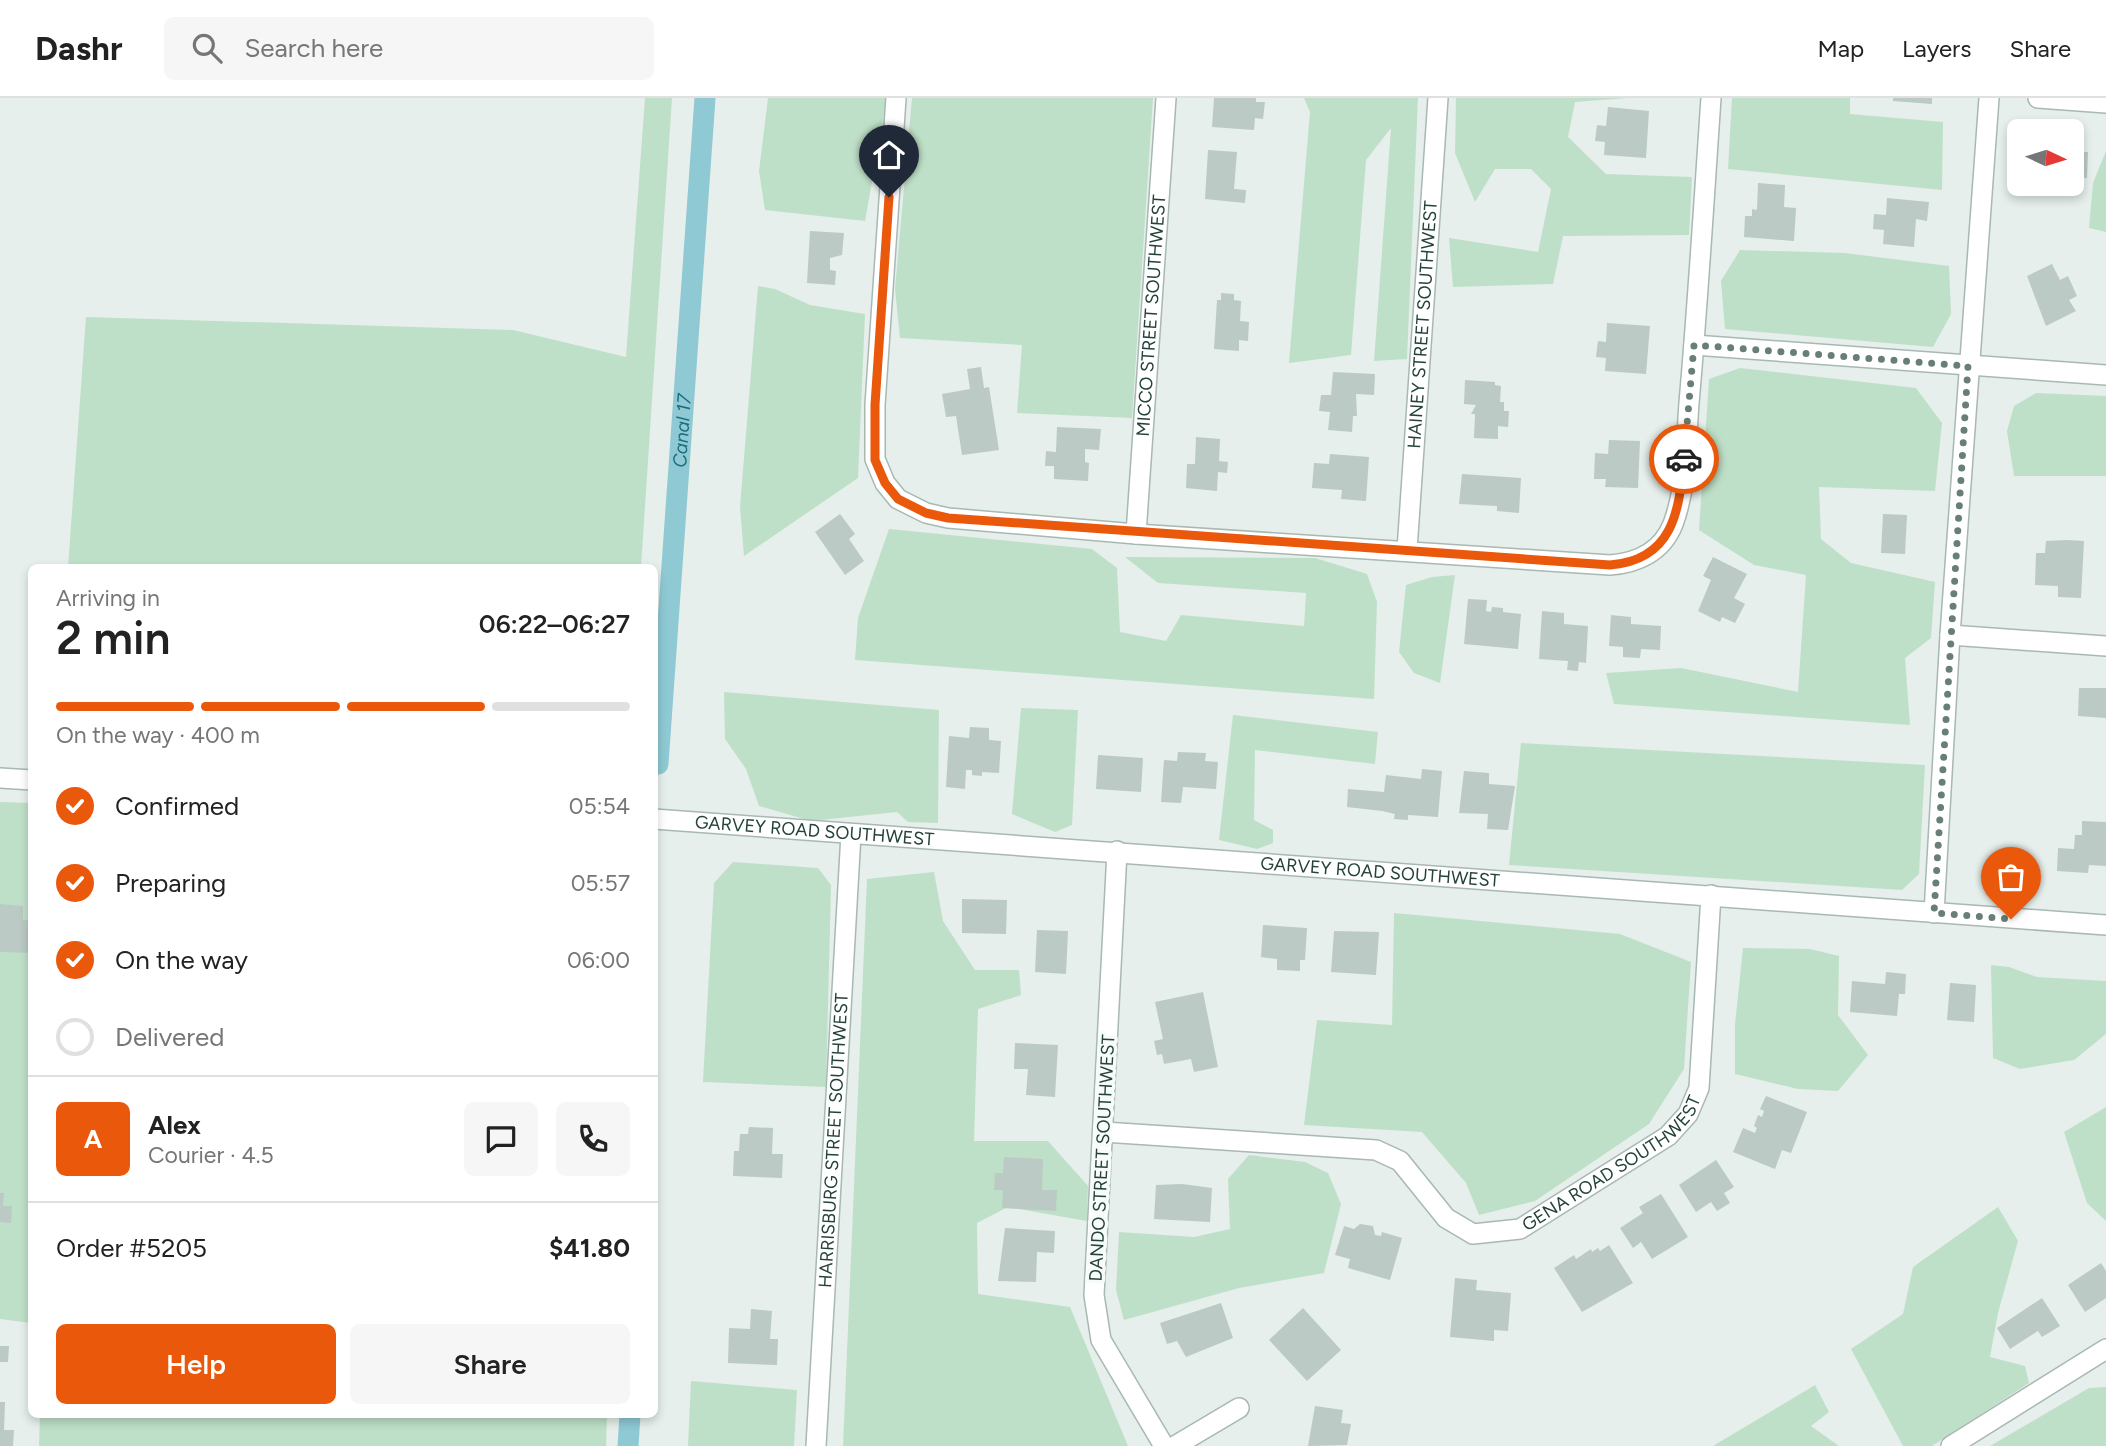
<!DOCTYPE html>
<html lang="en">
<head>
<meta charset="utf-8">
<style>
  :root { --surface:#fff; --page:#f6f6f6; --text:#222; --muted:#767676; --line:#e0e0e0; --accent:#ea580c }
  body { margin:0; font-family:Figtree,sans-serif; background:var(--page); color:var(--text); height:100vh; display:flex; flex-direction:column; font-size:26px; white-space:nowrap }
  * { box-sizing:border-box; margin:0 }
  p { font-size:23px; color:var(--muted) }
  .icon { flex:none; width:38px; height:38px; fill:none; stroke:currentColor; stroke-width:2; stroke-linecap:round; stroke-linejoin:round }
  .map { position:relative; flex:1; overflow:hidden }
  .sheet { position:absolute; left:28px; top:466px; width:630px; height:854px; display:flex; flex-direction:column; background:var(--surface); border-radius:10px; box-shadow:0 4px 10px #0003 }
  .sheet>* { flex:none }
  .needle { width:46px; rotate:94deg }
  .fabs { position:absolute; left:2007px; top:21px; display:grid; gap:14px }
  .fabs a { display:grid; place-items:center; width:77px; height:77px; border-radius:10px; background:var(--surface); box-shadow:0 4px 10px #0003; font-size:35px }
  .pin { position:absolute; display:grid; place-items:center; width:60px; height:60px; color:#fff; margin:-72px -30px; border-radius:50% 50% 50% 0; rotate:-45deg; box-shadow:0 0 7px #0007 }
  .pin .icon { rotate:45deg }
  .courier { position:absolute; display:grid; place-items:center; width:70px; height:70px; margin:-35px; border:5px solid #ea580c; border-radius:50%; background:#fff; color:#222; box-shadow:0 2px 9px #0007 }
  .headline em { font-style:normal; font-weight:600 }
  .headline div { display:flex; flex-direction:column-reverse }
  .headline { display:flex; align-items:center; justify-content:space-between; height:119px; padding:0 28px }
  h1 { font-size:46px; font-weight:600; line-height:52px }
  .bar { display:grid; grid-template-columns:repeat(4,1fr); gap:10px 7px; align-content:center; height:84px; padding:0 28px }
  .bar i { height:9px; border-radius:5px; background:var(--line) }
  .bar .active { background:var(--accent) }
  .bar p { grid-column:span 4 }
  .line { display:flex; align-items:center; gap:18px; padding:0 28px; border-top:2px solid var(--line) }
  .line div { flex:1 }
  .round { display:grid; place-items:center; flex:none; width:74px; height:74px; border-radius:10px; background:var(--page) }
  ol { padding:0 28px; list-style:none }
  li { display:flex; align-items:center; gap:21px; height:77px }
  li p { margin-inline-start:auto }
  li .icon { padding:7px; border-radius:50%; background:var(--accent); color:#fff; stroke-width:4 }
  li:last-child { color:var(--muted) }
  li i { width:38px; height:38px; border:4px solid var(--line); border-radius:50% }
  .action { display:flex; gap:14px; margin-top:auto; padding:14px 28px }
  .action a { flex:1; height:80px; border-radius:10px; background:var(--accent); color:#fff; font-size:28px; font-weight:600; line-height:80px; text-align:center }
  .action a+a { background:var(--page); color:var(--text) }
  header { display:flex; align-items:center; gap:42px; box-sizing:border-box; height:98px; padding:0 35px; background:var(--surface); border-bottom:2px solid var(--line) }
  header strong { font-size:33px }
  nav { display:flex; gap:38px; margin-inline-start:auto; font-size:24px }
  .search { width:490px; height:63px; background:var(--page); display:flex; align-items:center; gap:18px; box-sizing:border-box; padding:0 24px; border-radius:10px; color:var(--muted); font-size:26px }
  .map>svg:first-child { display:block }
  .green { fill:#bfe0c8 }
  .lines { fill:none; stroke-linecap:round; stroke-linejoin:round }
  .canal { stroke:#8ec9d4; stroke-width:21 }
  .building { fill:#bbcac4 }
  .minor-casing { stroke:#a8b8b2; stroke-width:22 }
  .minor { stroke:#fff; stroke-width:19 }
  .done { stroke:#687f78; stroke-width:7; stroke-dasharray:0 12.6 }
  .route { stroke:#ea580c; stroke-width:9 }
  .labels { text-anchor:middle; stroke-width:7; stroke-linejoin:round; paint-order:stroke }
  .street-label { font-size:18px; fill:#24423a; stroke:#f7fbf9 }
  .water-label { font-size:19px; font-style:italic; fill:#1c6f80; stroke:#f7fbf9 }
</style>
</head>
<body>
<header>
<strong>Dashr</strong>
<div class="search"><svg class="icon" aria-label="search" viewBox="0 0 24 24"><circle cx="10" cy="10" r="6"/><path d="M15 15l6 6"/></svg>Search here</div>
<nav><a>Map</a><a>Layers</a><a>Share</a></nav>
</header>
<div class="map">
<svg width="2106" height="1348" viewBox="0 0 2106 1348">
  <rect width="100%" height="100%" fill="#e6efeb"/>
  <g class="green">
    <path d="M645 0H672L641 469H68L86 219 513 232 626 259Z"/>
    <path d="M768 0H887L865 123 765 112 759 73Z"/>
    <path d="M912 0H1153L1132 320 1017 315 1022 247 900 240 895 191Z"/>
    <path d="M1304 0H1418L1407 261 1374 263 1391 30 1366 62 1351 257 1289 265 1310 14Z"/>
    <path d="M1456 0H1628L1575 4 1568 39 1606 76 1692 79 1689 137 1563 138 1553 186 1453 189 1449 140 1538 154 1551 91 1531 71H1495L1475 104 1455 55Z"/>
    <path d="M1732 0H1850V16L1943 24 1942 92 1728 71Z"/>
    <path d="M2106 53V134L2089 130 2093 85Z"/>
    <path d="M1740 152 1845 155 1949 168 1951 216 1933 249 1725 231 1721 183Z"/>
    <path d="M758 188 775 191 810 207 865 216 858 380 744 458 740 409Z"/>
    <path d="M1740 270 1916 290 1942 325 1935 393 1819 389 1821 441 1851 465 1935 484 1931 540 1905 560 1910 627 1614 606 1606 575 1681 570 1798 594 1806 477 1754 467 1699 432 1709 281Z"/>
    <path d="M2036 295 2106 298V378H2014L2007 333 2014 308Z"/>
    <path d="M889 431 1092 451 1117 470 1120 534 1166 543 1181 517 1304 528 1306 495 1158 485 1125 459 1315 460 1367 476 1377 504 1374 601 855 562 858 520Z"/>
    <path d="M1455 477 1440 585 1414 575 1399 554 1406 487 1432 479Z"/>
    <path d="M724 594 939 612 938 725 908 724 897 714 811 723 759 708 746 671 725 641Z"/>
    <path d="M1021 610 1078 612 1072 727 1055 734 1012 716Z"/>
    <path d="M1233 617 1378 634 1375 666 1255 652 1254 722 1273 732V745L1257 751 1219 742Z"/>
    <path d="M1521 645 1925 667 1919 776 1902 792 1509 767Z"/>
    <path d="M0 704 31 705V1225L0 1221Z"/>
    <path d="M733 764 818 770 831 787 826 989 703 984 714 785Z"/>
    <path d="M934 774 943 823 975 872H1019L1021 897 978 911 974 1043H1048L1088 1088 1087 1123 1008 1109 977 1125 978 1196 1070 1209 1128 1348H843L867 781Z"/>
    <path d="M1394 815 1620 836 1691 864 1684 971 1649 1026 1535 1103 1479 1117 1466 1085 1422 1034 1304 1027 1317 922 1392 927Z"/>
    <path d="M1743 850 1810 851 1839 858 1838 917 1868 957 1838 993 1798 991 1735 976V926Z"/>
    <path d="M1991 867 2009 869 2037 879 2106 883V936L2074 962 2020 971 1993 960Z"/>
    <path d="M2106 1009V1123L2087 1105 2064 1034Z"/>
    <path d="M1249 1057 1305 1064 1328 1075 1341 1106 1324 1175 1239 1190 1124 1222 1116 1192 1119 1134 1194 1139 1230 1131 1228 1081Z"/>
    <path d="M1998 1109 2018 1143 1998 1215 1990 1259 2025 1268 2029 1285 1932 1348H1903L1851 1251 1903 1216 1913 1169Z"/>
    <path d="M691 1283 797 1292 794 1348H688Z"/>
    <path d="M1815 1287 1829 1314 1811 1328 1839 1348H1713Z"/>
    <path d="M2106 1289V1348H1990L2089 1290Z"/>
    <path d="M40 1316H607L606 1348H39Z"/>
  </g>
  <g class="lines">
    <g class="canal">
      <path id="s1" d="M658 666 705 0"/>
      <path d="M628 1348 630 1316"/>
    </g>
  </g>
  <g class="building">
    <path d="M1214 0H1256V4H1265L1263 21 1255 20 1254 32 1212 29Z"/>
    <path d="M1893 0H1932V6L1893 3Z"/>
    <path d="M1608 9 1649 13 1646 60 1604 57 1605 44 1595 43 1597 27 1606 28Z"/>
    <path d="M1208 52 1237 54 1234 91 1246 92 1245 105 1205 101Z"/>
    <path d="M2072 54H2088L2087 80H2072Z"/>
    <path d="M1758 85 1785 87 1784 109 1796 110 1794 143 1744 139 1745 118H1752V111L1757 112Z"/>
    <path d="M1887 100 1929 104 1927 123 1916 121 1914 149 1883 146 1884 132 1873 131 1874 116 1886 117Z"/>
    <path d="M810 133 844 135 842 157 830 160V172L836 173 835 187 807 185Z"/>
    <path d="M2052 166 2060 182 2068 178 2077 198 2069 202 2076 213 2046 228 2027 178Z"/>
    <path d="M1221 195 1234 196V202L1241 203 1240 223 1249 224 1248 243 1239 242V253L1214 251 1217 202H1221Z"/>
    <path d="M1607 225 1650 228 1646 276 1605 273 1606 260 1596 259 1598 243 1606 244Z"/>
    <path d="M981 269 984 290 989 289 999 352 962 357 956 318 946 319 942 296 970 291 967 271Z"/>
    <path d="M1333 274 1375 276 1374 297 1356 296 1357 318H1353L1352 334 1328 332 1330 314 1319 313 1321 297H1331Z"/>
    <path d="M1465 282 1495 284V287L1501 288 1500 304H1504V313H1509L1508 329 1498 328V341L1474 340 1475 316H1471L1476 307 1464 306Z"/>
    <path d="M1057 329 1101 331 1099 352 1085 351V364L1089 365 1088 383 1054 381V368H1045L1046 353 1056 354Z"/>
    <path d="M1196 339 1220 341 1219 363 1228 364 1227 375 1218 374 1217 393 1186 390 1187 366H1195Z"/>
    <path d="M1609 342 1640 343 1638 390 1605 389 1606 381H1594L1595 355 1608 356Z"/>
    <path d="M1330 356 1369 359 1366 403 1341 401 1342 392 1312 390 1314 365 1329 366Z"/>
    <path d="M1462 376 1521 380 1519 415 1497 413V408L1459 406Z"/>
    <path d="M840 416 855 436 849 441 864 463 845 477 815 434Z"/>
    <path d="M1883 416 1907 417 1905 456 1881 455Z"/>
    <path d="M2067 442 2084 443 2081 500 2058 499V488L2035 487 2036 455H2045L2046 443Z"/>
    <path d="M1713 459 1747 476 1734 500 1745 506 1735 525 1722 519 1720 524 1698 513 1711 482 1703 478Z"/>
    <path d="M1468 501 1487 502 1486 513 1491 514 1492 509 1503 510V514L1521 516 1518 551 1464 546Z"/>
    <path d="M1542 513 1564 515V526L1588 528 1586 565 1579 564 1578 573 1567 572 1568 563 1539 561Z"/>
    <path d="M1611 517 1631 519V526L1661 528 1660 552 1641 551 1640 560 1623 559V549L1609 548Z"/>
    <path d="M2079 590H2106V620L2078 618Z"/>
    <path d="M970 629 989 630V642L1001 643 999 675 982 674V678L972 677V672H966L965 691 946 689 949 638 969 640Z"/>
    <path d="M1178 654 1206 655 1205 663 1218 664 1216 691 1183 689 1181 705 1161 704 1164 662 1177 663Z"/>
    <path d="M1098 657 1143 660 1141 694 1096 691Z"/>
    <path d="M1422 671 1442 673 1438 719 1408 717V722L1394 721 1395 716 1382 713 1347 709 1348 691 1384 694 1386 677 1421 681Z"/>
    <path d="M1464 673 1489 675V686L1515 688 1508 732 1487 731 1488 716 1459 715Z"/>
    <path d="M2082 723 2106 724V768L2089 767 2088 775 2057 773 2058 750 2074 751 2075 737H2082Z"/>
    <path d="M962 801 1007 802 1006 836 962 835Z"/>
    <path d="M0 806 23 808V822L32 823V855L0 854Z"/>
    <path d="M1263 827 1307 830 1305 862H1300V873L1277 872V861L1261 859Z"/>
    <path d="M1037 832 1068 833 1066 876 1035 874Z"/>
    <path d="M1334 833 1379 834 1376 877 1331 874Z"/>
    <path d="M1886 874 1906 876 1905 896H1899L1897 918 1850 914 1852 883 1885 886Z"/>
    <path d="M1950 885 1976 887 1974 924 1947 922Z"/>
    <path d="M1203 894 1218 969 1194 974 1191 961 1164 966 1162 956 1157 957 1154 943 1163 941 1155 904Z"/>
    <path d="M1015 945 1058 947 1055 999 1026 997 1028 971H1014Z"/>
    <path d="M1766 998 1807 1014 1791 1055 1782 1052 1775 1071 1733 1054 1743 1030 1755 1035 1757 1030 1754 1028 1758 1017 1762 1019 1764 1013 1760 1011Z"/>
    <path d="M749 1029 773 1030 772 1056H783L782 1080 733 1078 734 1053H739L740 1036H748Z"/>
    <path d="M1004 1059 1043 1061 1042 1092H1057L1056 1113 1002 1110 1003 1092H994L995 1075H1003Z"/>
    <path d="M1716 1062 1734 1089 1724 1095 1730 1105 1717 1113 1711 1104 1696 1114 1679 1087Z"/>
    <path d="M1182 1086 1212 1090 1210 1124 1154 1121 1156 1087Z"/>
    <path d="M0 1095H4L3 1108H12L11 1125 0 1124Z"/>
    <path d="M1661 1096 1688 1139 1652 1161 1641 1144 1633 1150 1620 1130 1643 1115 1639 1109Z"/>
    <path d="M1360 1126 1373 1128 1375 1137 1381 1138 1382 1134 1402 1140 1390 1182 1348 1170 1350 1161 1335 1157 1344 1128 1354 1131Z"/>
    <path d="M1005 1130 1055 1133 1054 1155 1037 1154 1036 1184 998 1183Z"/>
    <path d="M1609 1147 1633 1185 1582 1214 1554 1170 1574 1157 1576 1161 1591 1151 1592 1154 1598 1150 1600 1153Z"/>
    <path d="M2101 1165 2106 1173V1200L2085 1214 2068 1187Z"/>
    <path d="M1455 1180 1477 1182 1476 1192 1511 1195 1508 1233 1494 1232V1243L1450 1239Z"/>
    <path d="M2042 1200 2060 1228 2042 1239 2038 1233 2010 1251 1997 1230Z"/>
    <path d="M1221 1205 1233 1240 1186 1259 1177 1243 1167 1246 1160 1225Z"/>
    <path d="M1303 1210 1341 1252 1307 1283 1269 1242Z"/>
    <path d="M751 1211 772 1213 770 1241H778L777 1267 728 1265 729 1230 750 1231Z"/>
    <path d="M0 1248H9L8 1264H0Z"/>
    <path d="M0 1304H5L4 1332H14L13 1348H0Z"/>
    <path d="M1315 1308 1343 1312 1341 1325 1351 1326 1347 1347 1308 1348Z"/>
  </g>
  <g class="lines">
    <g class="minor-casing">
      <g id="minor">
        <path d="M896 0 875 307V361L885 385 898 401 926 415 948 420 1136 436 1610 467C1637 465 1662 454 1673 426 1687 389 1686 344 1689 305 1698 203 1704 102 1711 0"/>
        <path d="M2038 0 2106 5"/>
        <path d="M1694 247 2106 277"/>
        <path id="s2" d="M1136 436 1166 0"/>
        <path id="s3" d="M1407 452 1438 0"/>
        <path d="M1950 537 2106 548"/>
        <path d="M0 680 32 682"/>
        <path id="s4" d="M654 721 2106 827"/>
        <path d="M1117 753 1094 1197 1101 1242 1164 1348"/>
        <path d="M1934 815 1950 537 1989 0"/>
        <path id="s5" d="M1104 1034 1376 1052 1400 1063 1446 1120 1473 1136 1520 1131 1668 1038 1688 1016 1699 990 1711 797"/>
        <path id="s6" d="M816 1348 851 736"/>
        <path d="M1175 1348 1239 1310"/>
        <path d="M1951 1348 2106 1251"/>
      </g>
    </g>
    <use href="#minor" class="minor"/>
  </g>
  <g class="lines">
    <path class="done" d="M1684 361 1694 247 1968 268 1934 815 2011 821"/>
    <path class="route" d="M889 99 875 307V362L885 385 898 401 926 415 948 420 1610 467C1673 462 1679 414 1684 361"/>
  </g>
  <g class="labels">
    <g class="street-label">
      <text dy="6" stroke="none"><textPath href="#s2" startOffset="219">MICCO STREET SOUTHWEST</textPath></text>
      <text dy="6" stroke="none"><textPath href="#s3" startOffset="226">HAINEY STREET SOUTHWEST</textPath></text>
      <text dy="6" stroke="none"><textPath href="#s4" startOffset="161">GARVEY ROAD SOUTHWEST</textPath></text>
      <text dy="6" stroke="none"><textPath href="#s4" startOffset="728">GARVEY ROAD SOUTHWEST</textPath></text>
      <text dy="6" stroke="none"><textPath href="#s6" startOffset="306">HARRISBURG STREET SOUTHWEST</textPath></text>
      <text transform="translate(1102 1060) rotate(-87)" y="6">DANDO STREET SOUTHWEST</text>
      <text dy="6" stroke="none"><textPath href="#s5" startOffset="565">GENA ROAD SOUTHWEST</textPath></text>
    </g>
    <g class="water-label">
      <text dy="7" stroke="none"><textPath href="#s1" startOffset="334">Canal 17</textPath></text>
    </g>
  </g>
</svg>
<div class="fabs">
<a><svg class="needle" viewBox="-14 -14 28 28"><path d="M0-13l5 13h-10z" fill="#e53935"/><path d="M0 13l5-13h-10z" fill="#767676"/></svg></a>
</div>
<div class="pin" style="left:2011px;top:821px;background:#ea580c"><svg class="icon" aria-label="bag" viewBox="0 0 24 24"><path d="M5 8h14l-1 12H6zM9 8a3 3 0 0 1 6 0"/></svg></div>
<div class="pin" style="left:889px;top:99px;background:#1f2937"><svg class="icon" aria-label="home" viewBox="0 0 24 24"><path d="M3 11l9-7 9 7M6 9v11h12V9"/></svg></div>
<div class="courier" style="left:1684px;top:361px"><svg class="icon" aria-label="car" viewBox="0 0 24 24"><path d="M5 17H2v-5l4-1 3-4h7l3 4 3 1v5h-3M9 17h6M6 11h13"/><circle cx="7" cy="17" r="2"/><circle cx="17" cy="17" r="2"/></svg></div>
<section class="sheet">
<div class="headline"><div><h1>2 min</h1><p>Arriving in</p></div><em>06:22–06:27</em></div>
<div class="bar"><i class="active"></i><i class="active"></i><i class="active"></i><i></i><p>On the way · 400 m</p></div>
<ol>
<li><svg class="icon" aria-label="check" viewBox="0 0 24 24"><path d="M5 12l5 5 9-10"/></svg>Confirmed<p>05:54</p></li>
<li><svg class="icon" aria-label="check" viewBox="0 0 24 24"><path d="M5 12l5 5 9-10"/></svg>Preparing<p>05:57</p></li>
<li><svg class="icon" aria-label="check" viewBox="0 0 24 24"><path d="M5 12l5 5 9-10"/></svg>On the way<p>06:00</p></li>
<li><i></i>Delivered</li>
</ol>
<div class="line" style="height:126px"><b class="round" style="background:var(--accent);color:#fff">A</b><div><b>Alex</b><p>Courier · 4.5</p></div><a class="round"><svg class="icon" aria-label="chat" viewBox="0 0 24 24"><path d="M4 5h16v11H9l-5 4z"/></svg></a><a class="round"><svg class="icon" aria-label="phone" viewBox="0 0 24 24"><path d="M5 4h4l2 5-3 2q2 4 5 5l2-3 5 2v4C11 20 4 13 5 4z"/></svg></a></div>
<div class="line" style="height:91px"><div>Order #5205</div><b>$41.80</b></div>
<div class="action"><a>Help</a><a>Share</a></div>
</section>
</div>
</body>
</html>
